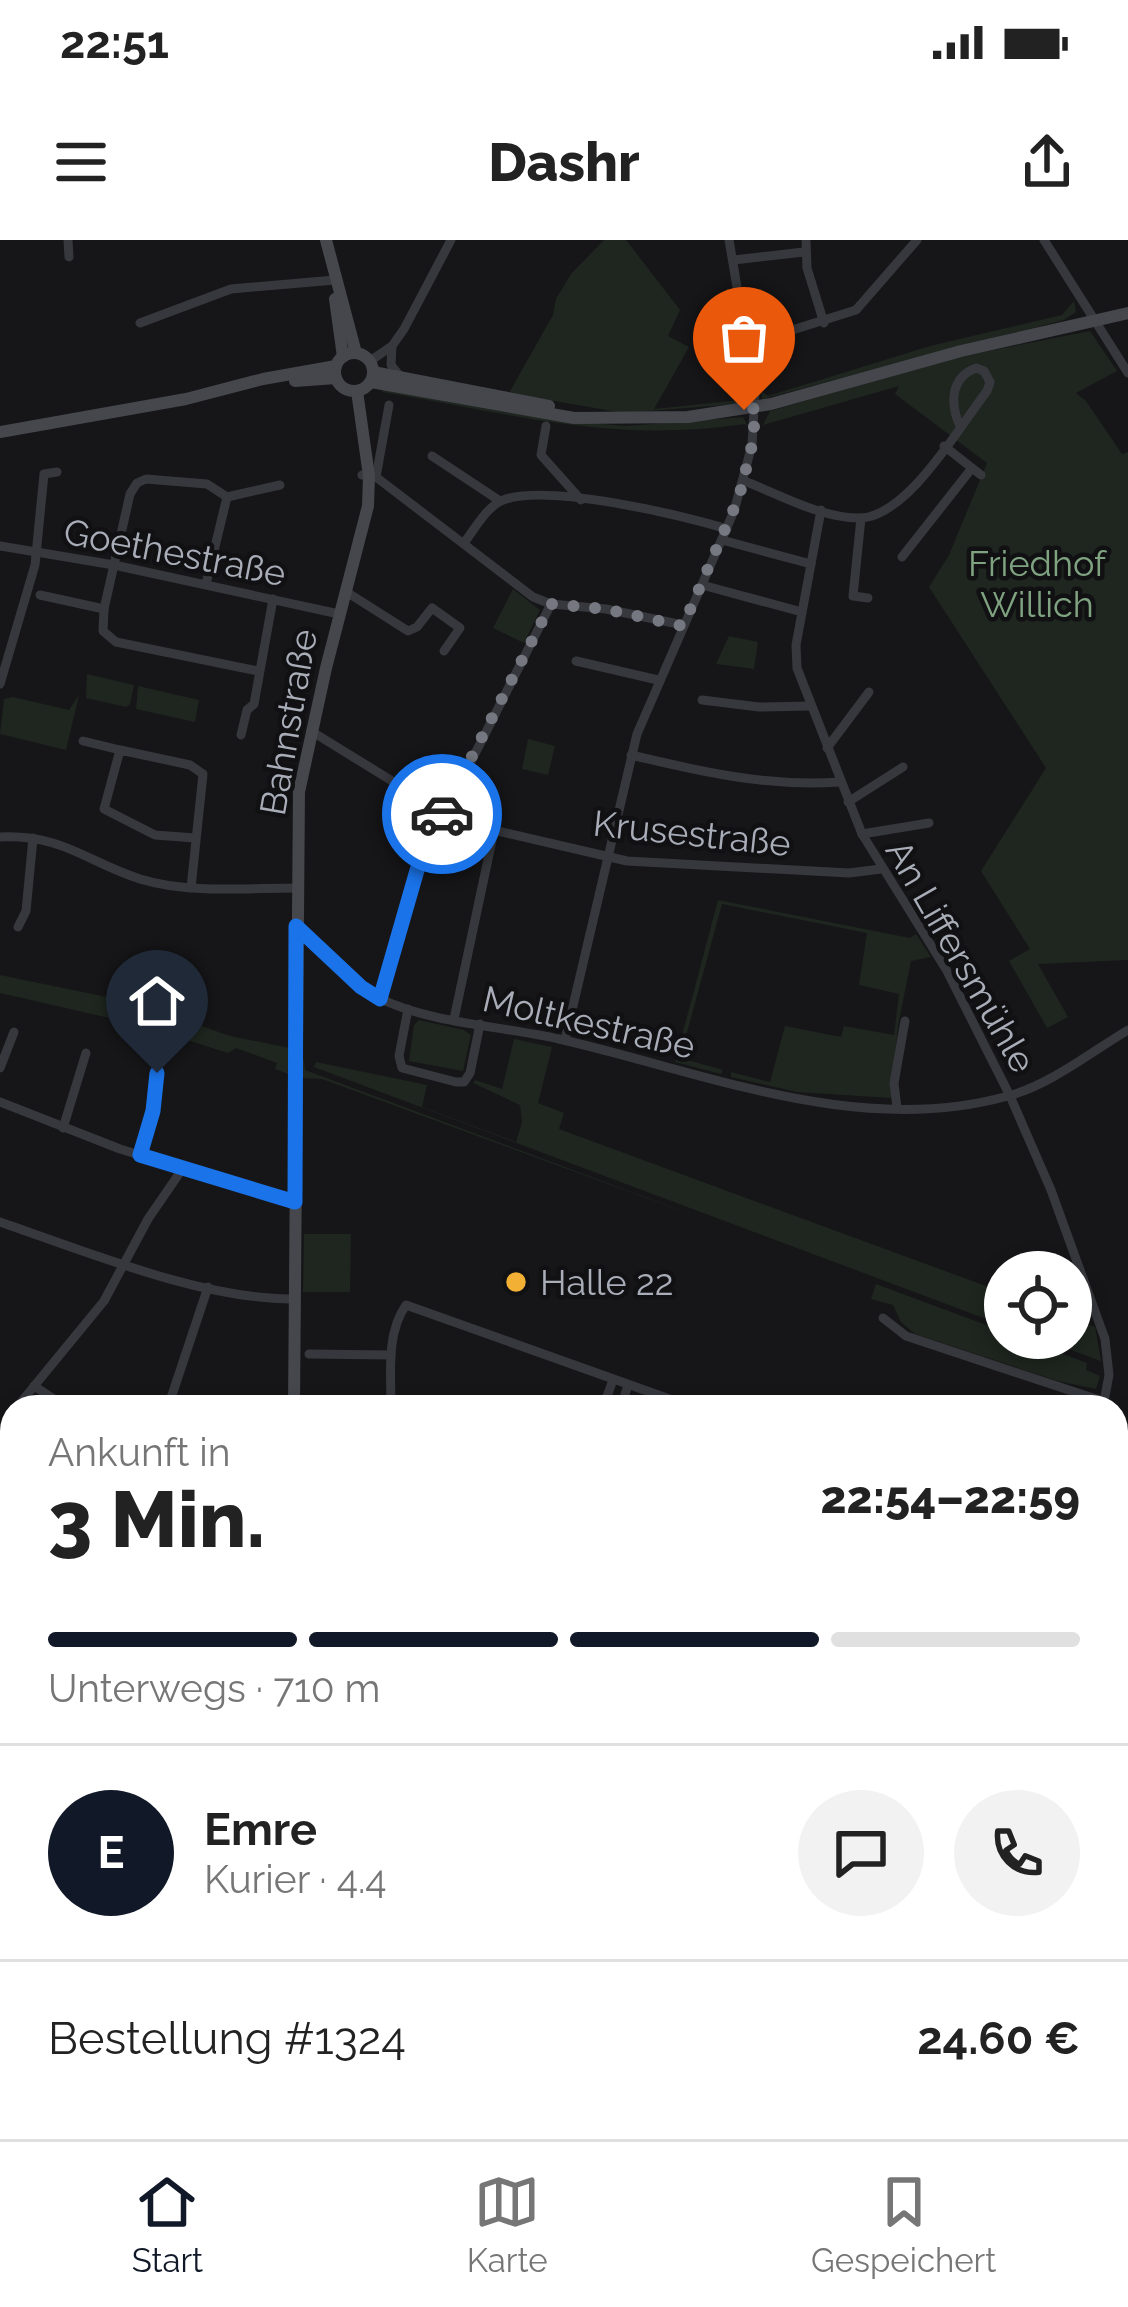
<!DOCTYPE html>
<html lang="de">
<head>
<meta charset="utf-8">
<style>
  :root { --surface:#fff; --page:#f2f2f2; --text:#222; --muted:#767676; --line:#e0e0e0; --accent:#111827 }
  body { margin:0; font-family:Raleway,sans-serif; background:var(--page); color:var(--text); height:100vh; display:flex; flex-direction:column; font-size:45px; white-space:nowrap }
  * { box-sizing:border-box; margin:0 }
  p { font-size:39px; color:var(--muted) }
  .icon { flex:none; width:66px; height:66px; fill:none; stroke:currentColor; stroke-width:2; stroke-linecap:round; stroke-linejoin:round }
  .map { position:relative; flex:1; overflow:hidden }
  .details { position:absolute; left:0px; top:1155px; width:1128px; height:744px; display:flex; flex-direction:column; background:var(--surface); border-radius:36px 36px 0 0; box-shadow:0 6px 18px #0003 }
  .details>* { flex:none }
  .tools { position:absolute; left:984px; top:1011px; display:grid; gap:24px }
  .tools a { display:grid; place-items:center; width:108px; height:108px; border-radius:50%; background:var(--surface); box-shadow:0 6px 18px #0003; font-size:60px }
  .pin { position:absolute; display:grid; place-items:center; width:102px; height:102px; color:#fff; margin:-123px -51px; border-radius:50% 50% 50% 0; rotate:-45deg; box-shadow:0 0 12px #0007 }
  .pin .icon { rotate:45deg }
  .courier { position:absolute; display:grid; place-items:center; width:120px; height:120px; margin:-60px; border:9px solid #1a73e8; border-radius:50%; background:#fff; color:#222; box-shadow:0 3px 15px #0007 }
  .head em { font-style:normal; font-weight:800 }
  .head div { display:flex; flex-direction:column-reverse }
  .head { display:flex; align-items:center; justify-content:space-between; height:204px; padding:0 48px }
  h1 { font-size:78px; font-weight:800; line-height:90px }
  .bar { display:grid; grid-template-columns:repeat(4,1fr); gap:18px 12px; align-content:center; height:144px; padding:0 48px }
  .bar i { height:15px; border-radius:9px; background:var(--line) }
  .bar .current { background:var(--accent) }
  .bar p { grid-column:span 4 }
  .line { display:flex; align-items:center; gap:30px; padding:0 48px; border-top:3px solid var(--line) }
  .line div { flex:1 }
  .round { display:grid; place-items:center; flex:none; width:126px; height:126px; border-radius:63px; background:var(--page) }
  .status { display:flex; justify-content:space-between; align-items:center; height:84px; padding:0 60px; background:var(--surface); direction:ltr }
  .status svg { height:33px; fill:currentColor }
  header { display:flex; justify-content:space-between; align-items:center; height:156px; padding:0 48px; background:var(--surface); font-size:54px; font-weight:800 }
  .menu { display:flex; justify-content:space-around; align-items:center; height:168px; border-top:3px solid var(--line); background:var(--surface); font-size:33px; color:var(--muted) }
  .menu a { display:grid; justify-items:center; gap:6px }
  .menu .current { color:var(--accent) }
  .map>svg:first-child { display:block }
  .green { fill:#1e261f }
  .water { fill:#2c353c }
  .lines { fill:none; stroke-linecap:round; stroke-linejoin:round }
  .stream { stroke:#2c353c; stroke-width:3 }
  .street { stroke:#37383d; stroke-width:9 }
  .secondary { stroke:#45474d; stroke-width:12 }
  .done { stroke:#757880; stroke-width:12; stroke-dasharray:0 21.6 }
  .route { stroke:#1a73e8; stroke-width:15 }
  .poi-dot { fill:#f2b134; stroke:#111113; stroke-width:4.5 }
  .labels { text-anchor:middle; stroke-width:9; stroke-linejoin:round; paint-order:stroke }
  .street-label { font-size:36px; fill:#a8adb8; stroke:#111113 }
  .park-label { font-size:36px; fill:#7fa381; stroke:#111113 }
  .poi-label { font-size:36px; fill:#a8adb8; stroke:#111113; text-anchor:start }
</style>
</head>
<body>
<div class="status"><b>22:51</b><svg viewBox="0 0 49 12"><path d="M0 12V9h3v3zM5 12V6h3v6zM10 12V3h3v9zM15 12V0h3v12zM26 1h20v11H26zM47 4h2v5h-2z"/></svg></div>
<header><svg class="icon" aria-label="menu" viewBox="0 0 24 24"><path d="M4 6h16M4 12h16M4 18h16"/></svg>Dashr<svg class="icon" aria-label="share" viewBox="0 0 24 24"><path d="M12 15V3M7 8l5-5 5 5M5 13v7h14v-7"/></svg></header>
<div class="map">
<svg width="1128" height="1899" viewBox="0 0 1128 1899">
  <rect width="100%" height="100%" fill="#161618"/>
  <g class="green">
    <path d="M604 0H626L680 70 668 96 689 107 654 169 750 159 749 163 623 173 509 153 553 75 556 59 571 34Z"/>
    <path d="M1074 61 1076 72 1064 80 762 159 761 151 768 156 930 106 1062 75Z"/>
    <path d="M1090 91 1117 131 1076 153 1086 161 1122 214 1128 212V720L1038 724 1068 777 1047 788 1009 721 1030 709 981 631 1046 528 929 347 949 315 987 223 895 154 899 146 763 185 770 171 958 117Z"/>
    <path d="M383 146 577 182 626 186 743 177 748 187 745 184C611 204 510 173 382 152Z"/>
    <path d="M513 349 540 370 524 403 493 388Z"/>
    <path d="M729 396 758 402 754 429 716 424Z"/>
    <path d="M87 434 134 445 130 464 126 467 86 458Z"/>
    <path d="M138 446 199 460 195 482 136 469Z"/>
    <path d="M79 455 66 510 0 494 4 459 13 457 69 470Z"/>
    <path d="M528 499 555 506 548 535 522 529Z"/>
    <path d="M718 660 910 698 916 694 931 717 911 721 898 786 891 858 797 852 731 837V832L770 842 785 786 841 797 844 786 894 795 899 754 859 745 867 693 722 664 680 818 723 830 721 834 675 822Z"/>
    <path d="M0 735 136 763 230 796 290 808 291 835 275 829 277 823 236 808 228 813 140 785 0 753Z"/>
    <path d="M419 780 464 790 471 795 463 831 409 821 414 785Z"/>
    <path d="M514 799 552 807 538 863 564 873 559 889 1005 1053V1086L314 827 316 822 427 845 422 867 516 902 522 882 520 865 473 843 475 840 502 849Z"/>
    <path d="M300 818 304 820 305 830 720 985 322 839 300 838Z"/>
    <path d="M304 994H351L350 1052H303Z"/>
    <path d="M876 1044 1005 1092V1098H1021L1087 1123 1086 1130 1100 1136 1096 1149 1058 1141 915 1094 901 1082 893 1065 871 1059Z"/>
    <path d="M1071 1078 1095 1087 1101 1121 1038 1098H1071Z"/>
    <path d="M131 1887H177L194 1899H122Z"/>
    <path d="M398 1887H485L492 1899H396Z"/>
    <path d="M522 1887H586L594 1895 596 1887H630L654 1899H524Z"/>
  </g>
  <path class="water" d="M630 1887H690V1899H654Z"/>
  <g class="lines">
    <path class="stream" d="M585 1887 594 1899"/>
    <g class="street">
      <path d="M68 0 69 17"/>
      <path d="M806 0 807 28 824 83"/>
      <path d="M1044 0 1128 133"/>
      <path d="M734 20 804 12"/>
      <path d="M140 83 231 49 335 40"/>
      <path d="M748 104 856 70 917 0"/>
      <path d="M392 106 391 125 400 136"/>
      <path d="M370 121 392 106 404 89 451 0"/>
      <path d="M546 186 541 215 581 260"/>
      <path d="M944 206 981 235"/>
      <path d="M432 216 500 261"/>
      <path d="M362 235 376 237 533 357 551 364 606 369 683 385"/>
      <path d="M376 237 389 165"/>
      <path d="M744 241C779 254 820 278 859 278 907 278 959 187 987 151L990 142 984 131 976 128C950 138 950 164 960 186"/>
      <path d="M227 257 280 245"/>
      <path d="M821 270 796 405 797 428 862 594 947 731 1010 856 1051 950 1105 1099 1109 1135 1103 1167"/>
      <path d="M861 278 853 356 868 358"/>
      <path d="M722 300 811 324"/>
      <path d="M464 303C474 290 486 268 501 261 542 242 683 275 727 289"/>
      <path d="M0 306 114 325 339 374"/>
      <path d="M902 317 972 228"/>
      <path d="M206 344 227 257 207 244 146 239 137 243 130 254 104 369 103 391 116 402 258 431"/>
      <path d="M702 345 802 372"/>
      <path d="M345 351 408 391 417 387 432 368 460 388 444 411"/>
      <path d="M40 355 104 369"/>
      <path d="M576 421 658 440"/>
      <path d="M0 444 35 325 44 234 57 232"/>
      <path d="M702 460 759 467 811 466"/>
      <path d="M311 491 444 573 476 586 627 621 849 633 881 629"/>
      <path d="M241 495 247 470 254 464 273 359"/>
      <path d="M83 501 120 510"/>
      <path d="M827 508 869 452"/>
      <path d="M631 515C702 532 768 547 840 542"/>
      <path d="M848 562 903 527"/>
      <path d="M862 594 929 583"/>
      <path d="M0 597C62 594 87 622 140 639 189 654 246 648 297 648"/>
      <path d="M191 648 203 534 190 525 120 510 104 569 155 595 195 598"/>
      <path d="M18 687 26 671 33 598"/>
      <path d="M298 687C323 711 349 744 381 759 434 784 502 786 559 799 704 832 858 898 1008 856 1050 845 1091 812 1128 790"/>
      <path d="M380 759 424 606 438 578 451 561 551 364"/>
      <path d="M408 769 399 816 402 828 456 842H464L470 833 480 784"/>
      <path d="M454 779 494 591"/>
      <path d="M565 800 637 494 734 271 752 205 755 153 729 0"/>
      <path d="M0 828 14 792"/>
      <path d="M0 862 120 909 295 962"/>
      <path d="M897 868 894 843 905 781"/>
      <path d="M63 888 86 813"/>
      <path d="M140 915 154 866 157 833"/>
      <path d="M0 982C87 1012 204 1060 294 1059"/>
      <path d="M883 1078 906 1096 1105 1162"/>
      <path d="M309 1114 391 1115"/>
      <path d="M34 1146 66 1167"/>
      <path d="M17 1167 104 1061 148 979 183 928"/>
      <path d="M168 1167 208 1047"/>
      <path d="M391 1167C391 1134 386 1093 406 1065L692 1167"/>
      <path d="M603 1167 613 1140"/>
      <path d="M621 1167 628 1145"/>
      <path d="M0 1196 12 1174"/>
      <path d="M1116 1196 1128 1200"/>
      <path d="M0 1259 12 1263"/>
      <path d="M0 1314 12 1290"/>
      <path d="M1 1329 12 1333"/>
      <path d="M1116 1421 1128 1425"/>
      <path d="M1116 1453 1128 1457"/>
      <path d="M1116 1624 1128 1628"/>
      <path d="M1116 1761 1119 1752"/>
      <path d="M273 1887 274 1899"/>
      <path d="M519 1887 522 1899"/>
      <path d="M1075 1899 1078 1887"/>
    </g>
    <g class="secondary">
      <path d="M326 0 356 113"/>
      <path d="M335 59 343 117"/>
      <circle cx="354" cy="132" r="19"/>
      <path d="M373 132 549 166"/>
      <path d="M295 141 336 138"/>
      <path d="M371 142 574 178 688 177 771 164 961 111 1128 73"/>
      <path d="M0 192 186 159 263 139 336 126"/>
      <path d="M294 1167 299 552 326 428 368 266 369 236 357 151"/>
      <path d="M0 1613 12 1618"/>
      <path d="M489 1887 496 1899"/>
    </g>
  </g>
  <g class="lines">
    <path class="done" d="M442 574 551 364 605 369 683 386 739 257 752 205 756 168 744 170"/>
    <path class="route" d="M157 833 153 871 140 915 295 962 296 686 361 747 380 759 424 606 442 574"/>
  </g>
  <circle class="poi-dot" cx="516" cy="1042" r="12"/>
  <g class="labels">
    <g class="street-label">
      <text transform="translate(175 312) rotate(11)" y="13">Goethestraße</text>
      <text transform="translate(288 482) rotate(-80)" y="13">Bahnstraße</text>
      <text transform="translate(692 593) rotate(6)" y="13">Krusestraße</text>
      <text transform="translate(961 716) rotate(60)" y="13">An Liffersmühle</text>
      <text transform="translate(589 782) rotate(13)" y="13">Moltkestraße</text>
    </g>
    <g class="park-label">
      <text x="1037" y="336">Friedhof<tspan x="1037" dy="41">Willich</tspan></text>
    </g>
    <g class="poi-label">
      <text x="540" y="1055">Halle 22</text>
    </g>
  </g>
</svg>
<div class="tools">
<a><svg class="icon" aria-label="locate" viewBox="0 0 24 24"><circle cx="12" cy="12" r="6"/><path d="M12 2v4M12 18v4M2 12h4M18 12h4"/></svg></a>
</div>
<div class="pin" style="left:744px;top:170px;background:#ea580c"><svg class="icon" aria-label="bag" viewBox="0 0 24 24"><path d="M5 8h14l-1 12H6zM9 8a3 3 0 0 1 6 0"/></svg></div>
<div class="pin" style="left:157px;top:833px;background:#1f2937"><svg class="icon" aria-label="home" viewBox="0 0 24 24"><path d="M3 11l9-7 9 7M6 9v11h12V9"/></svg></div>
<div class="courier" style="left:442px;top:574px"><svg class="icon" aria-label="car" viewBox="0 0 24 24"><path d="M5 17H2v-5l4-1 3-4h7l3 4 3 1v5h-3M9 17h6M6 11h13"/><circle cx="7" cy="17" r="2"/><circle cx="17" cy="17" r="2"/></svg></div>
<section class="details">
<div class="head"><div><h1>3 Min.</h1><p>Ankunft in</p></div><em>22:54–22:59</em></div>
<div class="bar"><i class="current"></i><i class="current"></i><i class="current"></i><i></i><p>Unterwegs · 710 m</p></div>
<div class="line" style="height:216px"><b class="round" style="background:var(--accent);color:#fff">E</b><div><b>Emre</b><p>Kurier · 4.4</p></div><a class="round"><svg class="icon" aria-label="chat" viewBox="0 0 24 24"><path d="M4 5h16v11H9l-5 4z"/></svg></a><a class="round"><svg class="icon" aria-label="phone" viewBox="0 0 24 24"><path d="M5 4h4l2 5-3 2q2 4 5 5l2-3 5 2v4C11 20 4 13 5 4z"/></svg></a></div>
<div class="line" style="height:156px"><div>Bestellung #1324</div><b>24.60 €</b></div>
</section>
</div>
<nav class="menu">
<a class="current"><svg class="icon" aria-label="home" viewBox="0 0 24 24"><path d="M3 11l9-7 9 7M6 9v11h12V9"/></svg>Start</a>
<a><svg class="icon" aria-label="map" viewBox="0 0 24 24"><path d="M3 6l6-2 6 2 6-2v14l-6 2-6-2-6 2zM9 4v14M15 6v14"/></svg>Karte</a>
<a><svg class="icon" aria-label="saved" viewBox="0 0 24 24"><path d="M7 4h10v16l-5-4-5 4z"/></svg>Gespeichert</a>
</nav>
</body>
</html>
